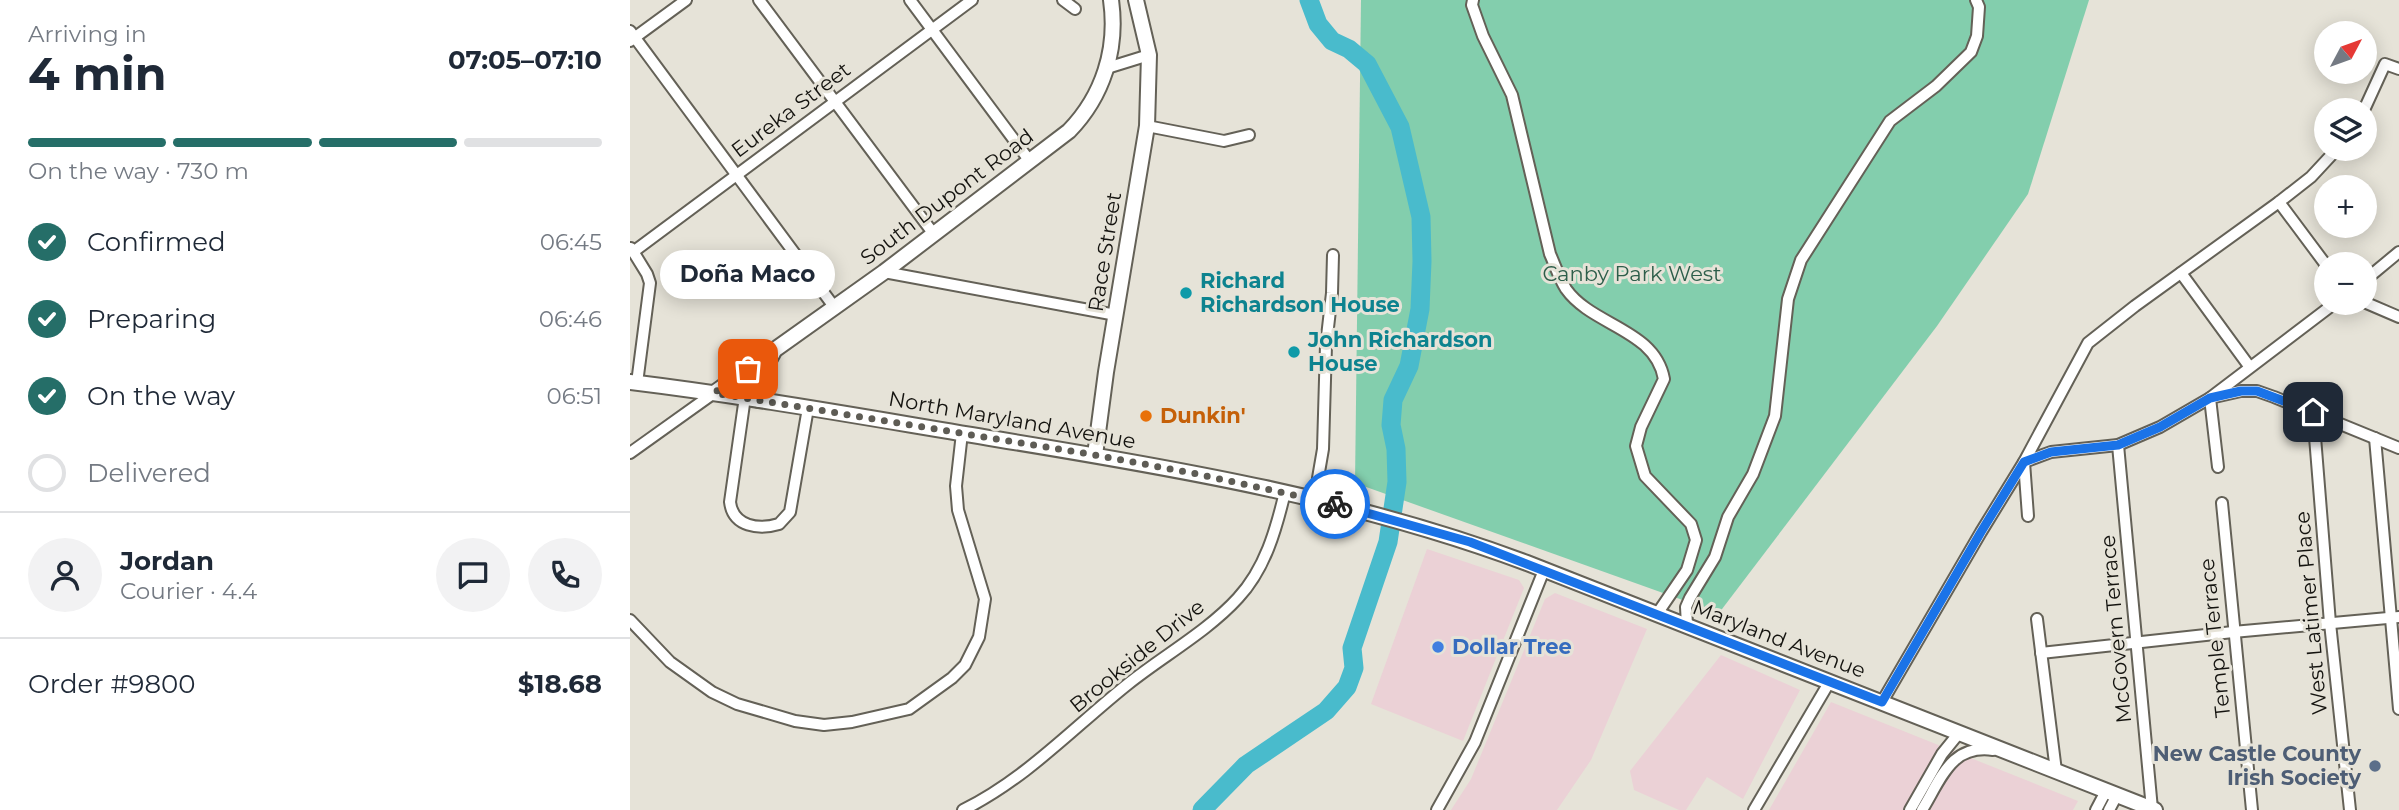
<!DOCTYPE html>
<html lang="en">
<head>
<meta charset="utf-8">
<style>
  :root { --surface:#fff; --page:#f2f2f3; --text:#1f2937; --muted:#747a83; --line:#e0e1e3; --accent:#256e68 }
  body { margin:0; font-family:Montserrat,sans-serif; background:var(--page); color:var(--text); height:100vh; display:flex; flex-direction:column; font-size:26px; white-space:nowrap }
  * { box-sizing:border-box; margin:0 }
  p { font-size:23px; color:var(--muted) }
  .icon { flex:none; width:38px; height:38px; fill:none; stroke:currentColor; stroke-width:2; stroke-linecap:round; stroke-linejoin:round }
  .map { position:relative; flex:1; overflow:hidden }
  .details { display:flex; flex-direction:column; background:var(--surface); width:630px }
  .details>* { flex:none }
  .needle { width:46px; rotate:49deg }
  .controls { position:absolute; left:1684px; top:21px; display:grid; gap:14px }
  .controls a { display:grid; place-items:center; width:63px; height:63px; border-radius:50%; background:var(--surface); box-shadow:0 4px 18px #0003; font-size:35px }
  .pin { position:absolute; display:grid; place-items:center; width:60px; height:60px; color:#fff; margin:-30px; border-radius:14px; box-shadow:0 4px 10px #0006 }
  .courier { position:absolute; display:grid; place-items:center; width:70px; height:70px; margin:-35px; border:5px solid #1a73e8; border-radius:50%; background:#fff; color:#222; box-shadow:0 2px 9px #0007 }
  .bubble { position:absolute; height:49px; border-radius:24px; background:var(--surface); box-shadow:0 4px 18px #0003; font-size:23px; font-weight:700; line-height:49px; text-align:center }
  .summary em { font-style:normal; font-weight:700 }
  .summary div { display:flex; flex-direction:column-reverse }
  .summary { display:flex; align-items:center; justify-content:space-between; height:119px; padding:0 28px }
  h1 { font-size:46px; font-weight:700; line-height:52px }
  .bar { display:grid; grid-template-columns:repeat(4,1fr); gap:10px 7px; align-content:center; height:84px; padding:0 28px }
  .bar i { height:9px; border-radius:5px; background:var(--line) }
  .bar .current { background:var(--accent) }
  .bar p { grid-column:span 4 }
  .line { display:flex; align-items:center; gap:18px; padding:0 28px; border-top:2px solid var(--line) }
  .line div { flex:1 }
  .round { display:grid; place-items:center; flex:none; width:74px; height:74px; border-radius:37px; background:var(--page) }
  ol { padding:0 28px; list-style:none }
  li { display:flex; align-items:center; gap:21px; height:77px }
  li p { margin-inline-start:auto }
  li .icon { padding:7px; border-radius:50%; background:var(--accent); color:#fff; stroke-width:4 }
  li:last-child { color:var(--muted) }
  li i { width:38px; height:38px; border:4px solid var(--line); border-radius:50% }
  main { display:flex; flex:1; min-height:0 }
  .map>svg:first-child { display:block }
  .commercial { fill:#ebd1d6 }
  .green { fill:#83cead }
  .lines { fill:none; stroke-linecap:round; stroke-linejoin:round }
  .river { stroke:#49bbcc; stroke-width:19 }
  .minor-casing { stroke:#646157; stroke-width:14 }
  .major-casing { stroke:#646157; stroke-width:18 }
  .minor { stroke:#fff; stroke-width:10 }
  .major { stroke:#fff; stroke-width:14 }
  .done { stroke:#5e5c55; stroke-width:7; stroke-dasharray:0 12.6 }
  .route { stroke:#1a73e8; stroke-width:9 }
  .culture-dot { fill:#0f9aa8; stroke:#e6e3d8; stroke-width:2.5 }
  .food-dot { fill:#e8710a; stroke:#e6e3d8; stroke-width:2.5 }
  .shop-dot { fill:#3f7fe0; stroke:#e6e3d8; stroke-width:2.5 }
  .service-dot { fill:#5c6f8a; stroke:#e6e3d8; stroke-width:2.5 }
  .labels { text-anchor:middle; stroke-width:6; stroke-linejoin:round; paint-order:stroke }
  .street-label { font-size:21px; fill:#14130f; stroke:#e6e3d8 }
  .park-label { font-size:21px; fill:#2d5e4a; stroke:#e6e3d8 }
  .culture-label { font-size:21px; font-weight:bold; fill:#0d838f; stroke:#e6e3d8; text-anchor:start }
  .food-label { font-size:21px; font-weight:bold; fill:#c56008; stroke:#e6e3d8; text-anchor:start }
  .shop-label { font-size:21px; font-weight:bold; fill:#366cbe; stroke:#e6e3d8; text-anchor:start }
  .service-label { font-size:21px; font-weight:bold; fill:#4e5e75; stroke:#e6e3d8; text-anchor:end }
</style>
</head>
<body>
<main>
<section class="details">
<div class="summary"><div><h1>4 min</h1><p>Arriving in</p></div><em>07:05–07:10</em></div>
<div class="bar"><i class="current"></i><i class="current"></i><i class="current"></i><i></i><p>On the way · 730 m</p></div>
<ol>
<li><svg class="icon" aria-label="check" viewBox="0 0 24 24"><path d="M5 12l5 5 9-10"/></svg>Confirmed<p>06:45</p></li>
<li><svg class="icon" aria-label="check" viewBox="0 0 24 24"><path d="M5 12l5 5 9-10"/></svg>Preparing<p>06:46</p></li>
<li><svg class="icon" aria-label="check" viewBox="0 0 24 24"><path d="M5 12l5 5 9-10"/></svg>On the way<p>06:51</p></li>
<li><i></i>Delivered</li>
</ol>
<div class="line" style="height:126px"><a class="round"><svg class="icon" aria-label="person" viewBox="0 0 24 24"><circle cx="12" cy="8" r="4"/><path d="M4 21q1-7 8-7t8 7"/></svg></a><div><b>Jordan</b><p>Courier · 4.4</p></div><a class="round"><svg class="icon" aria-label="chat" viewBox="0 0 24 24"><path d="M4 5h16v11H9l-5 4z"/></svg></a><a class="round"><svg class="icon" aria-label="phone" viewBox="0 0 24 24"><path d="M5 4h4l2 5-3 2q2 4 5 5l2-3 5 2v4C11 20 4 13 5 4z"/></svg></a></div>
<div class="line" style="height:91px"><div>Order #9800</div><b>$18.68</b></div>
</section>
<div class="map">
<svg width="1769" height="810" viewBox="0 0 1769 810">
  <rect width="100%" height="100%" fill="#e6e3d8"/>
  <g class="commercial">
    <path d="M797 549 889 580 894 588 833 741 741 704Z"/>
    <path d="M925 593 1017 629 961 760 927 810H821L841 779 915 599Z"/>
    <path d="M1091 655 1170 690 1113 799 1077 777 1056 810H1049L1004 790 1000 771Z"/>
    <path d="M1201 702 1448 801 1443 810H1139Z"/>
  </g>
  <path class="green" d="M731 0H1459L1398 194 1307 326 1089 613 725 483Z"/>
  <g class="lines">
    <path class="river" d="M572 810 616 765 696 711 717 687 724 668 722 648 758 542 767 482 766 449 761 425 763 400 779 366 790 309 792 261 791 217 770 127 737 64 719 49 702 41 688 24 679 0"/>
    <g class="minor-casing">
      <g id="minor">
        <path d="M129 0 303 233"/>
        <path d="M280 0 399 160"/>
        <path d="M433 0 445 9"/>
        <path d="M843 0 842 5 853 36 882 95 920 254C925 265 929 278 936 289 962 326 1025 329 1034 379L1011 427 1006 446 1015 476 1061 524 1066 540 1057 570 1027 614"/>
        <path d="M0 31 205 308"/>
        <path d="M0 41 56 0"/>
        <path d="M477 68 519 55"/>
        <path d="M1734 110 1755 64 1769 69"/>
        <path d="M517 126 594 141 619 135"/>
        <path d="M1649 202 1696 265"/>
        <path d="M1 248 17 274 20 283 7 383"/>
        <path d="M3 252 342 0"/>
        <path d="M254 272 486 315"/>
        <path d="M1551 273 1619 366"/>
        <path d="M1734 281 1769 252"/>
        <path d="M1734 302 1769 317"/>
        <path d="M115 397 100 502C103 527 129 530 149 524L160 512 178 408"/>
        <path d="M1683 412 1700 623 1720 810"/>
        <path d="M1745 438 1769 709"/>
        <path d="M1488 445 1522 809"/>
        <path d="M0 453 84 393"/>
        <path d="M1588 467 1580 398 1705 303"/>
        <path d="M689 500 688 478 693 449 696 345 702 293 703 255"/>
        <path d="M1592 503 1622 810"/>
        <path d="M1398 516 1394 462 1458 343 1505 306 1649 202 1681 177 1707 149"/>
        <path d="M1407 619 1426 771"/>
        <path d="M0 620 40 662 82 692 107 704 165 721 194 725 222 722 279 709 322 678 335 665 349 637 355 599 328 510 326 486 332 433"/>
        <path d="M1057 625 1056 607 1060 598 1085 557 1098 517 1123 474 1145 416 1158 299 1171 260 1260 121 1306 86 1341 52 1347 36 1349 7 1346 0"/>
        <path d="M1411 653 1603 632 1769 617"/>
        <path d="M1252 702 1351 532 1394 462 1421 452 1488 445 1530 427 1580 398 1611 391H1627L1644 397 1769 448"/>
        <path d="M333 810C396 779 444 727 498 684 533 656 578 631 608 598 635 569 646 530 655 492"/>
        <path d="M807 810 845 742 914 570"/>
        <path d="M1124 810 1200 681"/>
        <path d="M1280 810 1312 754 1329 733"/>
        <path d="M1292 810C1311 779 1321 744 1363 750"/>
        <path d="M1466 810 1476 791"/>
        <path d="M1479 810 1487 795"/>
      </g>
    </g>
    <g class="major-casing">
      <g id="major">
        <path d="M0 382C123 397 244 419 366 439 545 468 726 499 897 563L1525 810"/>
        <path d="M84 393 254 272 439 131C473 96 488 49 481 0"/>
        <path d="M129 400 136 366 143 353"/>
        <path d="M465 455 476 372 517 126 519 55 506 0"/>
      </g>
    </g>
    <use href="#minor" class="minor"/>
    <use href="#major" class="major"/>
  </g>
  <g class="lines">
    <path class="done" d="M118 369 84 393 465 455 567 474 705 504"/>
    <path class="route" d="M705 504 840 542 1252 702 1351 532 1394 462 1421 452 1488 445 1530 427 1580 398 1611 391H1627L1683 412"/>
  </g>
  <g class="culture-dot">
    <circle cx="556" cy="293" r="7"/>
    <circle cx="664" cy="352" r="7"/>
  </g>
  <circle class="food-dot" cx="516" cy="416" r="7"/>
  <circle class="shop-dot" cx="808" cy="647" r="7"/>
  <circle class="service-dot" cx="1745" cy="766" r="7"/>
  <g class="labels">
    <g class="street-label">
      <text transform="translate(161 110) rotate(-37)" y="7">Eureka Street</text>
      <text transform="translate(317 197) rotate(-37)" y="7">South Dupont Road</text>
      <text transform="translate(475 252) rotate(-81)" y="7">Race Street</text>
      <text transform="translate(382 420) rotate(10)" y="7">North Maryland Avenue</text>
      <text transform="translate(1681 613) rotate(-95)" y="7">West Latimer Place</text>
      <text transform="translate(1486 629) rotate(-95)" y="7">McGovern Terrace</text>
      <text transform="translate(1585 638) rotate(-96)" y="7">Temple Terrace</text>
      <text transform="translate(1149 639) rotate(21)" y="7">Maryland Avenue</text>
      <text transform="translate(507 656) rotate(-39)" y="7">Brookside Drive</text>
    </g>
    <g class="park-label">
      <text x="1002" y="281">Canby Park West</text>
    </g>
    <g class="culture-label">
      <text x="570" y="288">Richard<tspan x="570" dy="24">Richardson House</tspan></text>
      <text x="678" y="347">John Richardson<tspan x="678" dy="24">House</tspan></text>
    </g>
    <g class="food-label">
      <text x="530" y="423">Dunkin'</text>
    </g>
    <g class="shop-label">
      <text x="822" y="654">Dollar Tree</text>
    </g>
    <g class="service-label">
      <text x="1731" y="761">New Castle County<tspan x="1731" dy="24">Irish Society</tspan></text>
    </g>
  </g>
</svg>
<div class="controls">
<a><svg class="needle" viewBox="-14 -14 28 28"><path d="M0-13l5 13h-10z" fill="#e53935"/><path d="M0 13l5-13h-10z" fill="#747a83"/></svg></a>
<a><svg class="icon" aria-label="layers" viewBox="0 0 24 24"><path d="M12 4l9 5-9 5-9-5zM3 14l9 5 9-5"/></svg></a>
<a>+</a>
<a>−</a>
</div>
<div class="pin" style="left:118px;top:369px;background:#ea580c"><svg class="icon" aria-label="bag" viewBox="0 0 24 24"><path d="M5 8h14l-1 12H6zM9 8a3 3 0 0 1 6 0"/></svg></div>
<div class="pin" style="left:1683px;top:412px;background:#1f2937"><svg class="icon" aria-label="home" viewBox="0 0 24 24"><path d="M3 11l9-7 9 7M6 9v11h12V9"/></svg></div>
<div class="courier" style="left:705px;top:504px"><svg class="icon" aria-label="bike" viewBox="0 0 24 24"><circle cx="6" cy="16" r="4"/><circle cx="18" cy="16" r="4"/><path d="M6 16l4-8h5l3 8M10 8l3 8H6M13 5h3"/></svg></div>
<div class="bubble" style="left:30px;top:250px;width:175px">Doña Maco</div>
</div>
</main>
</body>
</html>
